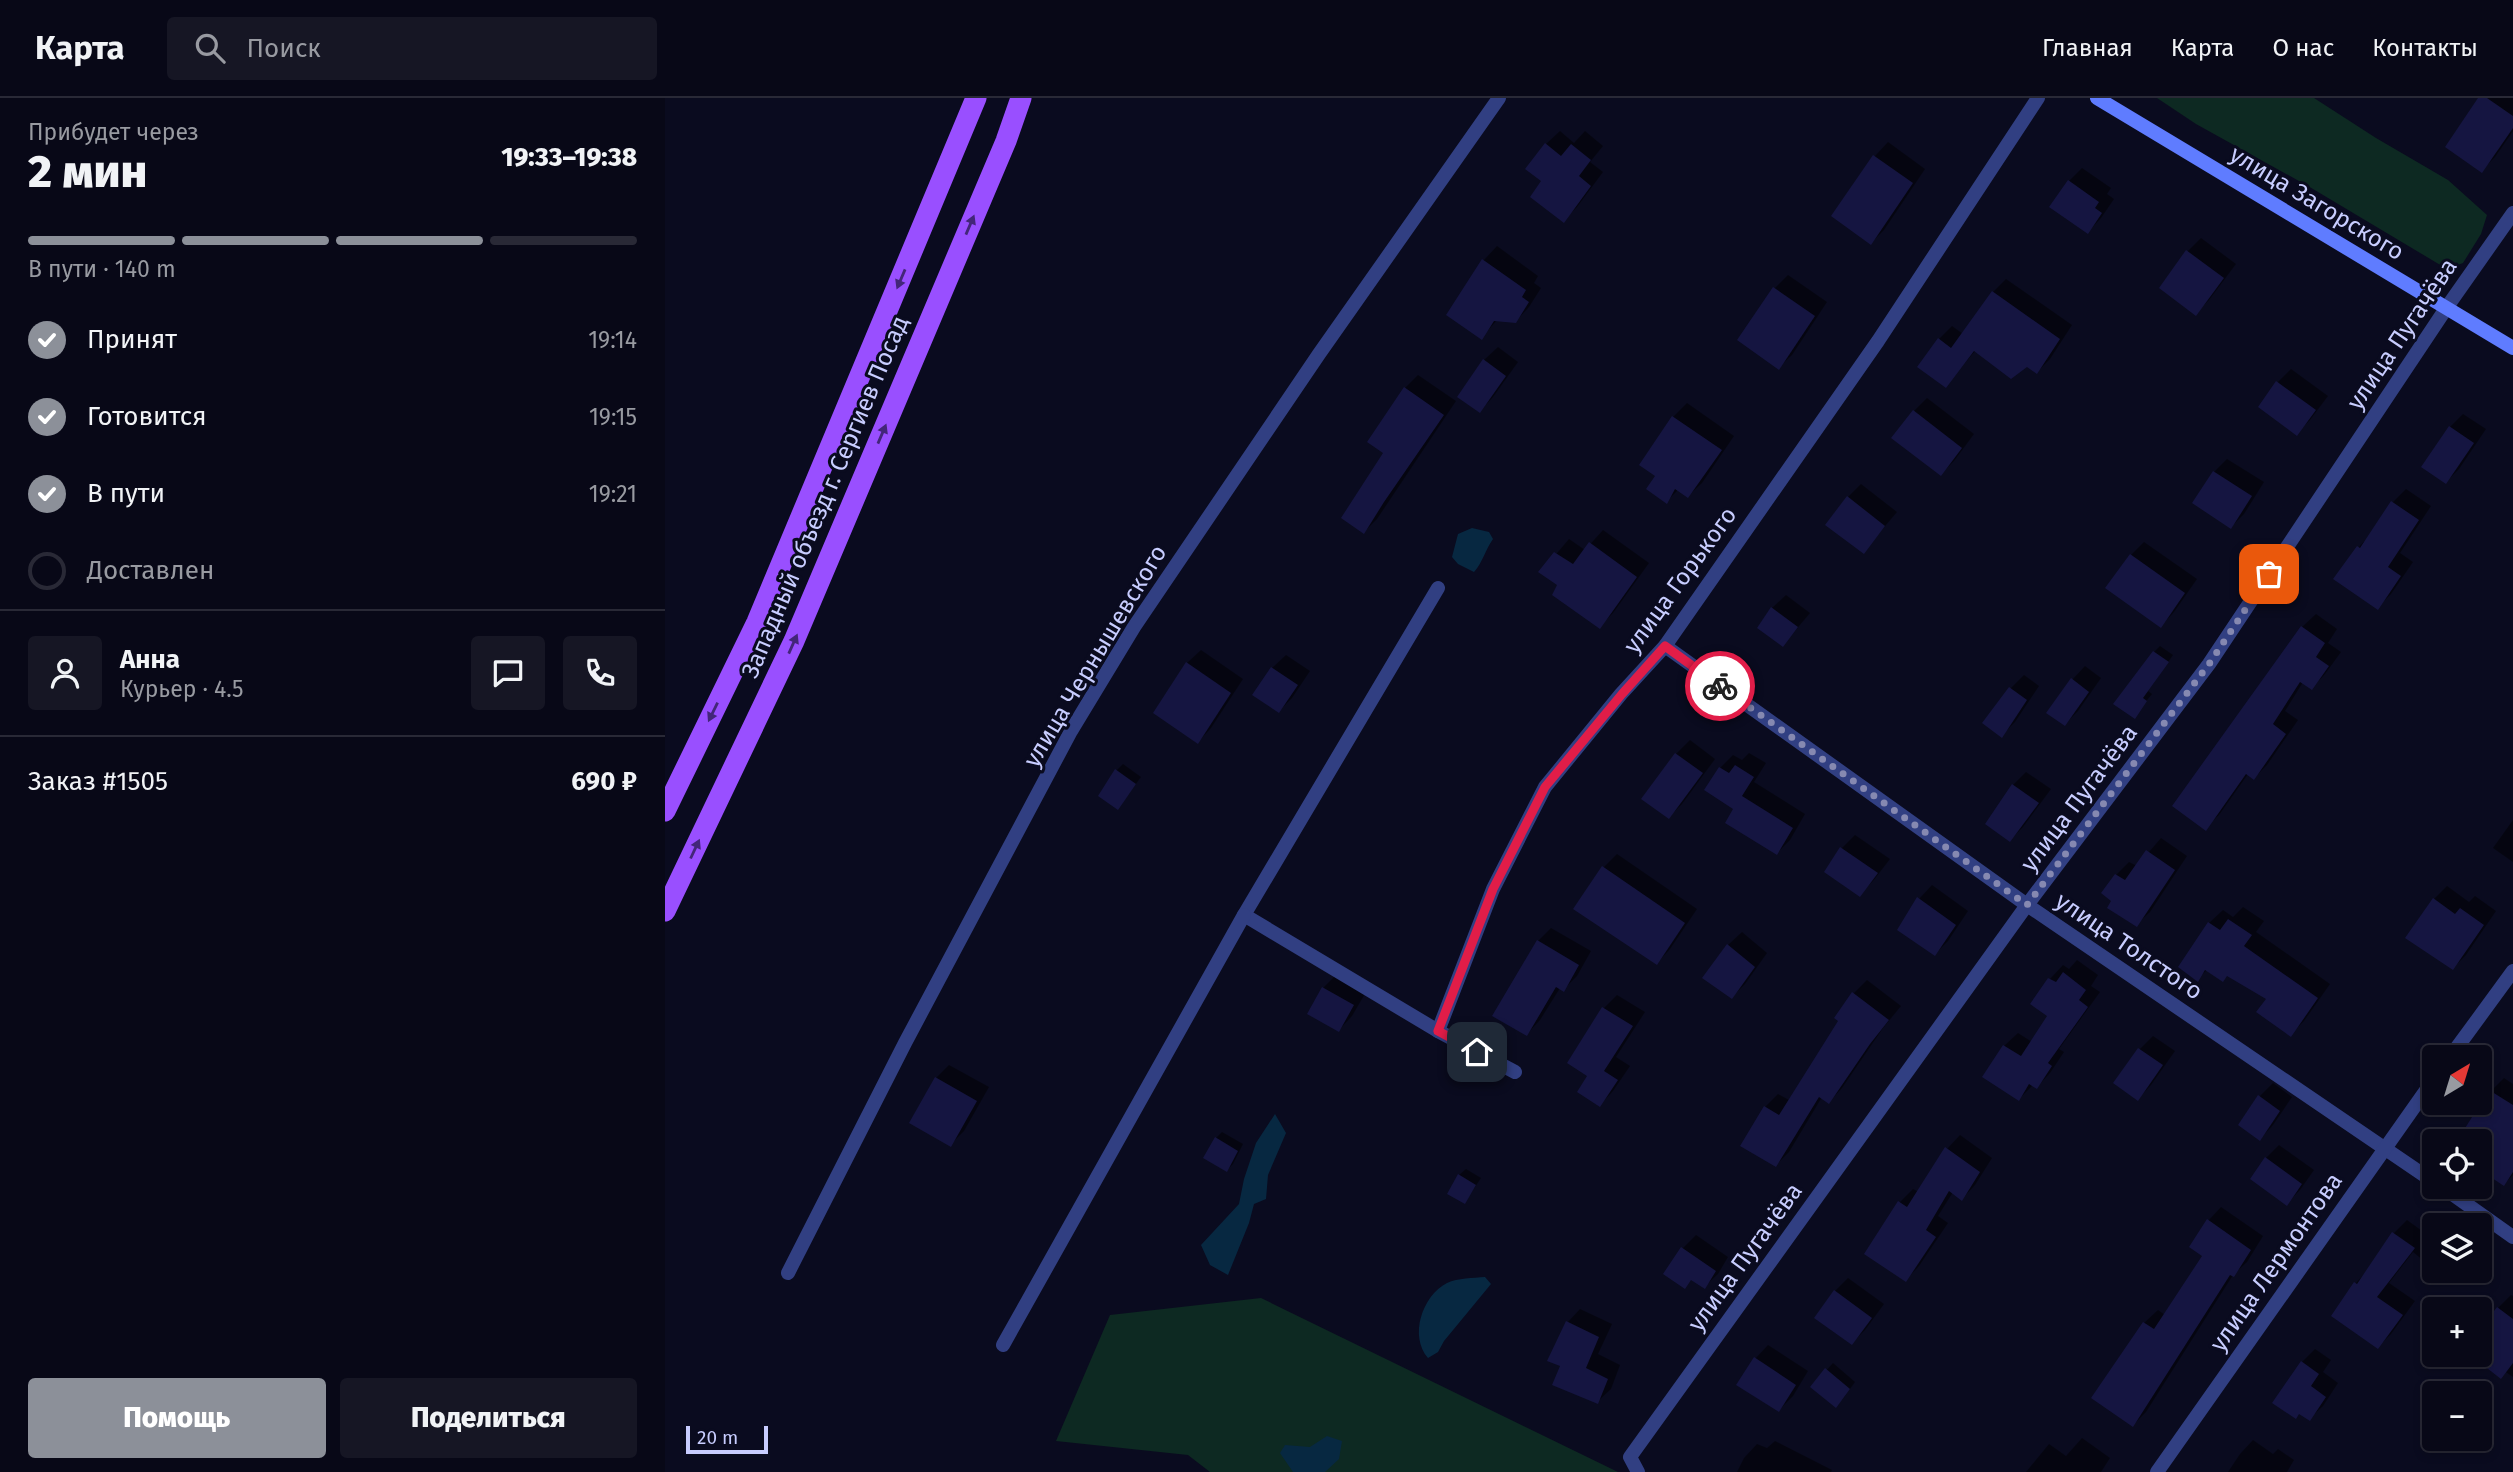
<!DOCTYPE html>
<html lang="ru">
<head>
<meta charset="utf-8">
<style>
  :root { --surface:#080817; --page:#161624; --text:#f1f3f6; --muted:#989aa1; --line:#292936; --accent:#8c9099 }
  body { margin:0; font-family:"Fira Sans",sans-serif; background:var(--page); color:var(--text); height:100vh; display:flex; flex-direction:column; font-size:26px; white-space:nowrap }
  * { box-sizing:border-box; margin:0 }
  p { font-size:23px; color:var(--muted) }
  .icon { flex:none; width:38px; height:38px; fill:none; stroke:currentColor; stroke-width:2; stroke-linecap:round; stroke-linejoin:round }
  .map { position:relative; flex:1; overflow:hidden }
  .panel { display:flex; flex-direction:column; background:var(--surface); width:665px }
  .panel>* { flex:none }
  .needle { width:46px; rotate:38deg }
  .tools { position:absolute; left:1757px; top:947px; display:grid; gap:14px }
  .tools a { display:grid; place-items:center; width:70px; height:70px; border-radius:7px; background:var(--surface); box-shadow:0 4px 10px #0003,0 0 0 2px var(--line); font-size:35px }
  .scale { position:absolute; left:21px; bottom:18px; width:82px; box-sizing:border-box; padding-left:7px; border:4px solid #c8cdff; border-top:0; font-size:19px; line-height:24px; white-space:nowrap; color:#c8cdff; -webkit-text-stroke:5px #0a0b1f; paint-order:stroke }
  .pin { position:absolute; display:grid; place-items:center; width:60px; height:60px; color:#fff; margin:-30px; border-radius:14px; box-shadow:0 4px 10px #0006 }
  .courier { position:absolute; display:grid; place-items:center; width:70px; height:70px; margin:-35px; border:5px solid #e11d48; border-radius:50%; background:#fff; color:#222; box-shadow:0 2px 9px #0007 }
  .summary em { font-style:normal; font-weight:800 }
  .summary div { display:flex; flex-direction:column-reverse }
  .summary { display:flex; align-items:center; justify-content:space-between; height:119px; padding:0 28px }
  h1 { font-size:46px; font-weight:800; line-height:52px }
  .bar { display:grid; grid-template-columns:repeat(4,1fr); gap:10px 7px; align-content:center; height:84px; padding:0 28px }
  .bar i { height:9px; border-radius:5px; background:var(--line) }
  .bar .selected { background:var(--accent) }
  .bar p { grid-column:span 4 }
  .line { display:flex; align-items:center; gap:18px; padding:0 28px; border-top:2px solid var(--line) }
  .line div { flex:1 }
  .round { display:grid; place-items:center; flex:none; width:74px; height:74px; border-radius:7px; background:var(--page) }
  ol { padding:0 28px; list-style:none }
  li { display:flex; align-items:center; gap:21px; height:77px }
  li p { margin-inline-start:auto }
  li .icon { padding:7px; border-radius:50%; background:var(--accent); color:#fff; stroke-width:4 }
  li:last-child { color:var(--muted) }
  li i { width:38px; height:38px; border:4px solid var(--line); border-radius:50% }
  .primary-button { display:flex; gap:14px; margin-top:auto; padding:14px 28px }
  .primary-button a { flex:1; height:80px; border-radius:7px; background:var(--accent); color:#fff; font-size:28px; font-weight:800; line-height:80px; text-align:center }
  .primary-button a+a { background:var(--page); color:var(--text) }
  header { display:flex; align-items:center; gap:42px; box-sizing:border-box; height:98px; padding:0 35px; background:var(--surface); border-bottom:2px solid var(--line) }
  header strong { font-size:33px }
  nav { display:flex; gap:38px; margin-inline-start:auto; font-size:24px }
  .search { width:490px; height:63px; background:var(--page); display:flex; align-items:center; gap:18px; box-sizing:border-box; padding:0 24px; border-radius:7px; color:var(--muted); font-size:26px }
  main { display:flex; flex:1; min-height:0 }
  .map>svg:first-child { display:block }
  .green { fill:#0d2922 }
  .water { fill:#072841 }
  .shadow { fill:#0007 }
  .building { fill:#151541 }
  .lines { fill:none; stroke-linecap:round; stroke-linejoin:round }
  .lane { stroke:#313f82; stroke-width:14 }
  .street { stroke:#313f82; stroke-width:14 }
  .secondary { stroke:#5f7cff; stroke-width:14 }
  .primary { stroke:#994fff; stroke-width:21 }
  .oneway { fill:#432679 }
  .done { stroke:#8689b1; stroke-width:7; stroke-dasharray:0 12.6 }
  .route { stroke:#e11d48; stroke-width:9 }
  .labels { text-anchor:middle; stroke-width:6; stroke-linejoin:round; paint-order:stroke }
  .street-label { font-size:24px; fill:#c8cdff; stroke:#0a0b1f }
</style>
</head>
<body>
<header>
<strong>Карта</strong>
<div class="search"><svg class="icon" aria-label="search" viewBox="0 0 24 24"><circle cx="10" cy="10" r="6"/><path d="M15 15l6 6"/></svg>Поиск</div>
<nav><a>Главная</a><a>Карта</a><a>О нас</a><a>Контакты</a></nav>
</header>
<main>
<section class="panel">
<div class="summary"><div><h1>2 мин</h1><p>Прибудет через</p></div><em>19:33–19:38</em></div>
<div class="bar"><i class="selected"></i><i class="selected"></i><i class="selected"></i><i></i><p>В пути · 140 m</p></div>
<ol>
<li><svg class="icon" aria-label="check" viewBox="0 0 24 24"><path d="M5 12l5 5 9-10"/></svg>Принят<p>19:14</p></li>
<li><svg class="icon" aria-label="check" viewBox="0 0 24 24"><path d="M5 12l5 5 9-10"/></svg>Готовится<p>19:15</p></li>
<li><svg class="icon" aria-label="check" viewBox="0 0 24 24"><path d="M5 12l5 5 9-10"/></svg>В пути<p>19:21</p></li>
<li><i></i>Доставлен</li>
</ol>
<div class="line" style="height:126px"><a class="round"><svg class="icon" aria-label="person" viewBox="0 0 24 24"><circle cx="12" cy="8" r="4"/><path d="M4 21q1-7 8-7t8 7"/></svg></a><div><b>Анна</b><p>Курьер · 4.5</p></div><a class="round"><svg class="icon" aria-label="chat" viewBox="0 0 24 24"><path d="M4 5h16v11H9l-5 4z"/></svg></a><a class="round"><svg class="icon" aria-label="phone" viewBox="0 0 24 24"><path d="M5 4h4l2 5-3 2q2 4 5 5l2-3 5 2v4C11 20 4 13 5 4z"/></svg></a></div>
<div class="line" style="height:91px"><div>Заказ #1505</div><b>690 ₽</b></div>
<div class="primary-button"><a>Помощь</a><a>Поделиться</a></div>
</section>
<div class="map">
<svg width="1848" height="1374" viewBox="0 0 1848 1374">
  <rect width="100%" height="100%" fill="#0a0b1f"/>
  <g class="green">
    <path d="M1492 0H1649L1711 40 1783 82 1822 117 1816 136 1798 165 1782 171 1643 88 1531 26Z"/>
    <path d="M596 1200 953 1374H545L523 1357 391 1343 445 1217Z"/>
  </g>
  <g class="water">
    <path d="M807 430 824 434 828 441C820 452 818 464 809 474L793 466 787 459 793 436Z"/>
    <path d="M610 1016 621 1035 603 1077 601 1101 589 1106 584 1125 563 1177 545 1167 536 1147 574 1106 579 1081 591 1045Z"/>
    <path d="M820 1179 826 1186 779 1243 773 1254 763 1260C744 1238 757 1198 782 1185 793 1180 808 1180 820 1179Z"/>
    <path d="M662 1338 677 1343 674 1361 660 1374H628L615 1355 620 1347 645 1349Z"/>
  </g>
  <g class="shadow">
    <path d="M1815 0H1848V33L1830 59 1817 72Z"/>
    <path d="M895 33 909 45 920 33 938 48 925 64 938 74 912 109 899 122 879 83 881 46Z"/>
    <path d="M1223 44 1260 71 1219 132 1206 145 1168 118 1210 58Z"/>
    <path d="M1417 70 1446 90 1442 96 1449 101 1436 120 1423 134 1404 83Z"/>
    <path d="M1536 140 1571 166 1544 202 1531 215 1522 154Z"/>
    <path d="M832 148 873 178 869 185 876 190 864 209 851 223 833 221 817 239 783 217 819 162Z"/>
    <path d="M1123 177 1162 204 1127 257 1113 270 1110 190Z"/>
    <path d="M1341 181 1407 227 1385 261 1372 274 1362 267 1311 252 1280 288 1274 241 1287 228 1298 236 1328 194Z"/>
    <path d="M833 249 853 264 828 299 815 313 819 262Z"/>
    <path d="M1626 271 1663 298 1645 322 1632 335 1613 284Z"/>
    <path d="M753 277 791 303 712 421 699 434 740 290Z"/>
    <path d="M1262 300 1309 336 1289 363 1276 376 1249 313Z"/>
    <path d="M1022 305 1069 338 1037 385 1023 398 1014 391 1001 404 992 377 976 367 1008 319Z"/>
    <path d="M1798 316 1821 331 1794 371 1781 384 1785 329Z"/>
    <path d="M1562 361 1599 384 1579 416 1566 429 1549 374Z"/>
    <path d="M1196 386 1232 414 1198 454 1183 399Z"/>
    <path d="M1741 391 1766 408 1735 455 1748 464 1726 496 1713 509 1671 481 1694 449 1707 435 1728 404Z"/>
    <path d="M938 432 984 465 948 515 935 528 894 487 876 474 904 441 920 452Z"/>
    <path d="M1479 444 1532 481 1509 514 1496 528 1466 457Z"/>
    <path d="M1121 497 1145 515 1118 547 1107 510Z"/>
    <path d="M1651 516 1672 531 1663 545 1676 554 1660 576 1647 590 1638 584 1620 613 1633 622 1602 667 1589 680 1583 676 1554 717 1540 730 1637 529Z"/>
    <path d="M1495 548 1508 557 1483 593 1487 596 1469 618 1489 554Z"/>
    <path d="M536 552 578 581 546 630 533 644 491 615 522 565Z"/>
    <path d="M621 557 645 573 627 600 614 613 590 597 607 570Z"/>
    <path d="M1420 568 1436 580 1413 613 1400 626 1407 582Z"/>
    <path d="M1359 577 1374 588 1350 624 1337 637 1319 625 1346 590Z"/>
    <path d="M1025 642 1050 661 1017 706 1004 719 979 700 1011 656Z"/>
    <path d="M1084 655 1101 665 1089 684 1140 716 1125 742 1112 755 1071 710 1055 670 1068 657 1077 662Z"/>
    <path d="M458 666 476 679 453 710 452 672Z"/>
    <path d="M1361 674 1386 691 1358 729 1345 742 1348 687Z"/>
    <path d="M1848 722V764L1828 750Z"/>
    <path d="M1190 737 1225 761 1208 783 1195 796 1177 750Z"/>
    <path d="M1496 740 1522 758 1485 814 1471 827 1448 803 1451 777 1464 764 1472 768Z"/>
    <path d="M952 756 1032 811 1005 851 992 865 910 811 939 769Z"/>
    <path d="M1267 787 1303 813 1283 843 1270 856 1254 801Z"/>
    <path d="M1782 788 1804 804 1810 798 1831 813 1801 857 1788 870 1769 801Z"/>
    <path d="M1578 809 1599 823 1591 834 1665 886 1639 923 1626 936 1603 900 1562 877 1542 872 1532 881 1544 825 1558 812 1568 819Z"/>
    <path d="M886 830 926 853 912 878 898 892 895 890 875 922 862 936 873 843Z"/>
    <path d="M1077 834 1102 855 1080 886 1067 899 1063 847Z"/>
    <path d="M1412 862 1433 877 1426 888 1435 894 1394 951 1399 954 1385 975 1372 989 1368 987 1354 1001 1339 948 1353 935 1367 944 1384 918 1367 906 1385 881 1398 867 1404 871Z"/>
    <path d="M671 877 701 894 687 918 674 932 658 890Z"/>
    <path d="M1202 882 1236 908 1218 930 1177 990 1164 1004 1157 999 1124 1054 1111 1067 1100 1009 1113 996 1124 1002 1175 922 1189 895Z"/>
    <path d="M952 897 980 914 951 959 965 968 948 993 935 1007 925 977 904 964 939 910Z"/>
    <path d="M1488 938 1510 953 1486 987 1473 1001 1451 984 1475 951Z"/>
    <path d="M284 967 324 989 299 1033 286 1046 271 980Z"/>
    <path d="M1839 980 1848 986V1077L1839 1086 1822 1075 1815 1082V1043H1794L1826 993Z"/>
    <path d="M1608 985 1627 999 1608 1027 1595 1041V998Z"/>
    <path d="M557 1034 578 1046 568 1066 562 1072 551 1040Z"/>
    <path d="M1295 1037 1327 1060 1310 1087 1297 1101 1288 1094 1273 1118 1283 1125 1254 1168 1241 1182 1202 1156 1235 1104 1248 1091 1254 1094 1282 1051Z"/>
    <path d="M1614 1047 1649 1072 1635 1092 1621 1106 1601 1060Z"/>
    <path d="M801 1071 816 1080 800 1104 794 1077Z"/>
    <path d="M1556 1109 1598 1138 1582 1164 1568 1177 1481 1314 1468 1327 1479 1225 1493 1212 1500 1217 1539 1158 1543 1123Z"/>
    <path d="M1742 1122 1764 1138 1767 1135 1769 1136V1171L1748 1154 1724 1185 1750 1203 1726 1236 1713 1249 1669 1218 1691 1185 1705 1170 1729 1135Z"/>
    <path d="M1031 1137 1063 1159 1053 1176 1039 1189 1027 1180 1000 1176 1018 1150Z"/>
    <path d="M1183 1180 1219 1206 1200 1232 1187 1245 1170 1193Z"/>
    <path d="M1846 1197 1848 1198V1279L1815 1256V1235L1833 1210Z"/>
    <path d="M915 1211 947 1226 933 1256 955 1267 946 1291 932 1304 898 1267 902 1225Z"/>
    <path d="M1103 1247 1143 1273 1128 1298 1114 1312 1090 1261Z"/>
    <path d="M1650 1251 1666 1262 1658 1274 1673 1285 1658 1308 1644 1321 1637 1264Z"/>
    <path d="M1168 1265 1190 1284 1177 1302 1147 1288Z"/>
    <path d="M1417 1340 1445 1360 1436 1374H1361L1384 1346 1401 1358Z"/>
    <path d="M1588 1342 1608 1356 1613 1351 1629 1362 1622 1374H1563L1575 1356Z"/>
    <path d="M1110 1343 1167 1372 1166 1374H1072L1079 1360 1092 1346 1102 1350Z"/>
  </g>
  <g class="building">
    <path d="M1813 0H1822L1848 18V30L1817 75 1780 49Z"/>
    <path d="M880 45 896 58 906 46 926 62 914 78 926 88 899 125 865 99 876 83 860 71Z"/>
    <path d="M1208 57 1248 85 1206 147 1166 118Z"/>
    <path d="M1403 82 1434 104 1430 110 1437 115 1423 136 1384 109Z"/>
    <path d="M1521 152 1559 180 1531 218 1494 190Z"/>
    <path d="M817 161 861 192 857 199 864 204 851 225 829 223 817 242 781 217Z"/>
    <path d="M1108 189 1150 218 1114 272 1072 242Z"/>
    <path d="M1327 193 1395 241 1372 276 1362 269 1346 281 1309 253 1281 290 1252 269 1273 240 1286 250Z"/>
    <path d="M818 261 841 278 815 315 792 299Z"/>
    <path d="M1611 283 1651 312 1632 338 1593 309Z"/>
    <path d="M739 289 779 317 719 404 699 436 676 420 718 355 702 344Z"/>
    <path d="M1248 312 1297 350 1276 378 1226 340Z"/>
    <path d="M1007 318 1057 352 1023 400 1010 391 1002 406 981 391 990 378 974 367Z"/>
    <path d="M1784 328 1809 345 1781 386 1756 369Z"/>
    <path d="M1548 373 1587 398 1566 431 1527 405Z"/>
    <path d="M1182 398 1220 428 1199 456 1160 427Z"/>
    <path d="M1726 403 1754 422 1723 469 1736 478 1713 512 1668 481 1692 448 1695 450Z"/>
    <path d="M924 444 972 479 935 531 887 497 892 487 873 474 889 454 908 466Z"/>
    <path d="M1465 456 1520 495 1496 530 1440 490Z"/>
    <path d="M1106 509 1133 529 1118 549 1092 530Z"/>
    <path d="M1636 528 1660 545 1651 559 1664 568 1647 592 1635 584 1608 626 1621 636 1589 682 1581 676 1541 733 1507 708Z"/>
    <path d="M1488 553 1504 564 1478 600 1482 603 1470 621 1448 606Z"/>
    <path d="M521 564 566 595 533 646 488 615Z"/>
    <path d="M606 569 633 587 614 615 587 597Z"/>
    <path d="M1406 580 1424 594 1400 628 1381 615Z"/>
    <path d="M1344 589 1362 602 1337 640 1317 625Z"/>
    <path d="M1010 655 1038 675 1004 721 976 701Z"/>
    <path d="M1070 667 1089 679 1077 698 1128 730 1112 757 1060 725 1068 711 1039 692 1054 669 1064 675Z"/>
    <path d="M450 671 471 686 453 712 433 698Z"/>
    <path d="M1347 686 1374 705 1345 744 1320 726Z"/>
    <path d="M1175 749 1213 775 1195 799 1159 774Z"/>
    <path d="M1481 752 1510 772 1472 829 1442 810 1446 803 1436 795 1450 776 1460 782Z"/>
    <path d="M937 768 1020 825 992 867 908 811Z"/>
    <path d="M1252 799 1291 827 1270 858 1232 832Z"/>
    <path d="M1768 800 1790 816 1795 810 1819 827 1788 872 1740 840Z"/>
    <path d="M1563 821 1587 837 1579 848 1653 900 1626 939 1591 914 1601 901 1562 878 1558 884 1540 872 1533 884 1513 869 1543 824 1555 832Z"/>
    <path d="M872 842 914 867 899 894 891 889 862 938 827 918Z"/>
    <path d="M1062 846 1090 869 1067 901 1037 880Z"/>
    <path d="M1398 874 1421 892 1414 902 1423 909 1383 965 1387 968 1372 991 1364 986 1354 1003 1317 979 1338 947 1356 958 1382 918 1365 906 1383 880 1391 884Z"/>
    <path d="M657 889 689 907 674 934 642 916Z"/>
    <path d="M1187 894 1224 922 1205 946 1164 1006 1154 999 1111 1069 1075 1048 1099 1008 1114 1017 1173 923 1169 920Z"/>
    <path d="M937 909 968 928 939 973 953 982 935 1009 912 994 922 978 902 965Z"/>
    <path d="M1473 950 1498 967 1473 1003 1448 985Z"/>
    <path d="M270 979 312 1003 286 1049 244 1025Z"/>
    <path d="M1824 992 1848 1007V1074L1839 1088 1815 1072V1043H1792Z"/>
    <path d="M1593 997 1615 1013 1595 1043 1573 1027Z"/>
    <path d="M550 1039 573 1053 562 1074 538 1060Z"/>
    <path d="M1280 1049 1315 1074 1297 1103 1284 1093 1261 1132 1271 1139 1241 1184 1199 1156 1233 1103 1242 1109Z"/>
    <path d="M1600 1059 1637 1086 1622 1108 1585 1081Z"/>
    <path d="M793 1076 811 1087 800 1106 782 1096Z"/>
    <path d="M1542 1121 1586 1152 1569 1179 1565 1177 1468 1329 1426 1300 1478 1224 1489 1231 1537 1158 1524 1149Z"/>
    <path d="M1727 1134 1750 1150 1712 1199 1738 1217 1713 1251 1666 1218 1689 1184 1692 1186Z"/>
    <path d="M1016 1149 1051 1173 1040 1191 1026 1182 1020 1191 998 1176Z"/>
    <path d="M1169 1192 1207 1220 1187 1247 1149 1220Z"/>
    <path d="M1832 1209 1848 1221V1265L1836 1281 1813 1263 1816 1259 1815 1232Z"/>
    <path d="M901 1223 934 1239 921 1270 943 1281 933 1306 887 1287 895 1268 882 1263Z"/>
    <path d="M1089 1259 1131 1287 1114 1314 1071 1287Z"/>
    <path d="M1636 1263 1654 1276 1646 1288 1661 1299 1645 1323 1634 1316 1631 1321 1607 1305Z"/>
    <path d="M1160 1270 1185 1291 1171 1310 1145 1289Z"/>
  </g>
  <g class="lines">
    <g class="lane">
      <path d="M773 490 579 817 773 933"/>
      <path d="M338 1247 579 817"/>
    </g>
    <g class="street">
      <path d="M1000 548 1362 807 1769 1084"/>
      <path d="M1785 959 1848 873"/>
      <path d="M850 974 773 933 828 791 880 689 956 596 1000 548 1213 243 1373 0"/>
      <path d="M1776 1088 1848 1139"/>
      <path d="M123 1175 240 945 406 633 469 529 654 256 834 0"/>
      <path d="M973 1374 965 1359 1362 807 1544 566 1782 209 1848 115"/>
      <path d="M1492 1374 1769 981"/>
    </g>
    <path class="secondary" d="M1432 0 1848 250"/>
    <g class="primary">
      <path d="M0 713 92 524 311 0"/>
      <path d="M0 813 129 543 341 43 356 0"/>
    </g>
  </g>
  <defs><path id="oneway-solid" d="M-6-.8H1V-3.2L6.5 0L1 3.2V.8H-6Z" transform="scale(1.75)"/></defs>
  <g class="oneway">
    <use href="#oneway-solid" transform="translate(305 127) rotate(-67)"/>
    <use href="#oneway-solid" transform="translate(236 181) rotate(113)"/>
    <use href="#oneway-solid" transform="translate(217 336) rotate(-67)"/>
    <use href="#oneway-solid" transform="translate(128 546) rotate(-66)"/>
    <use href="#oneway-solid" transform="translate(48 614) rotate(116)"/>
    <use href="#oneway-solid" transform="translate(30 751) rotate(-65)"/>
  </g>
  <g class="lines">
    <path class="done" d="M1055 588 1362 807 1544 566 1604 476"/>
    <path class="route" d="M812 954 773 933 828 791 880 689 957 596 1000 548 1055 588"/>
  </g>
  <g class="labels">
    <g class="street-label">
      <text transform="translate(1652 105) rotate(31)" y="8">улица Загорского</text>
      <text transform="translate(1737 236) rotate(-56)" y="8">улица Пугачёва</text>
      <text transform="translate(160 399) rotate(-67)" y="8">Западный объезд г. Сергиев Посад</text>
      <text transform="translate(1015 482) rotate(-54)" y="8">улица Горького</text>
      <text transform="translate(430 558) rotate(-59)" y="8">улица Чернышевского</text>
      <text transform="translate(1414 700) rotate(-53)" y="8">улица Пугачёва</text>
      <text transform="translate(1464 848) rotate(34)" y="8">улица Толстого</text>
      <text transform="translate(1080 1159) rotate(-54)" y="8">улица Пугачёва</text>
      <text transform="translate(1611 1164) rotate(-55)" y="8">улица Лермонтова</text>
    </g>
  </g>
</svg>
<div class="tools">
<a><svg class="needle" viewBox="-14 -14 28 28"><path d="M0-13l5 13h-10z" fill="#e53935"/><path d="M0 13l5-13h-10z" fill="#989aa1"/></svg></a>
<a><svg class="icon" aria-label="locate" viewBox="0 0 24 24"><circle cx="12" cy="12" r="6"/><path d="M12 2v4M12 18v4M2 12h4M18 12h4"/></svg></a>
<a><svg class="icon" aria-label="layers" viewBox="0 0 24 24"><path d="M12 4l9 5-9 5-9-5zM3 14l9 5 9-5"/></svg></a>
<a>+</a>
<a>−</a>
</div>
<div class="scale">20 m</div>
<div class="pin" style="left:1604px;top:476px;background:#ea580c"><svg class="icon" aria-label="bag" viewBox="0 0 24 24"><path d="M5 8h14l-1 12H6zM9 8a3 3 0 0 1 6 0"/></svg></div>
<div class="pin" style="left:812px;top:954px;background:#1f2937"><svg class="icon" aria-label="home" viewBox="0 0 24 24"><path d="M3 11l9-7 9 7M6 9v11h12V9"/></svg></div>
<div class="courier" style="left:1055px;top:588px"><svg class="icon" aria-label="bike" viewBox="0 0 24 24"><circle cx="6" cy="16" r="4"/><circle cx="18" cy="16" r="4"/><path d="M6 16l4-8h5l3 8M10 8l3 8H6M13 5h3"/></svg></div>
</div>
</main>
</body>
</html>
